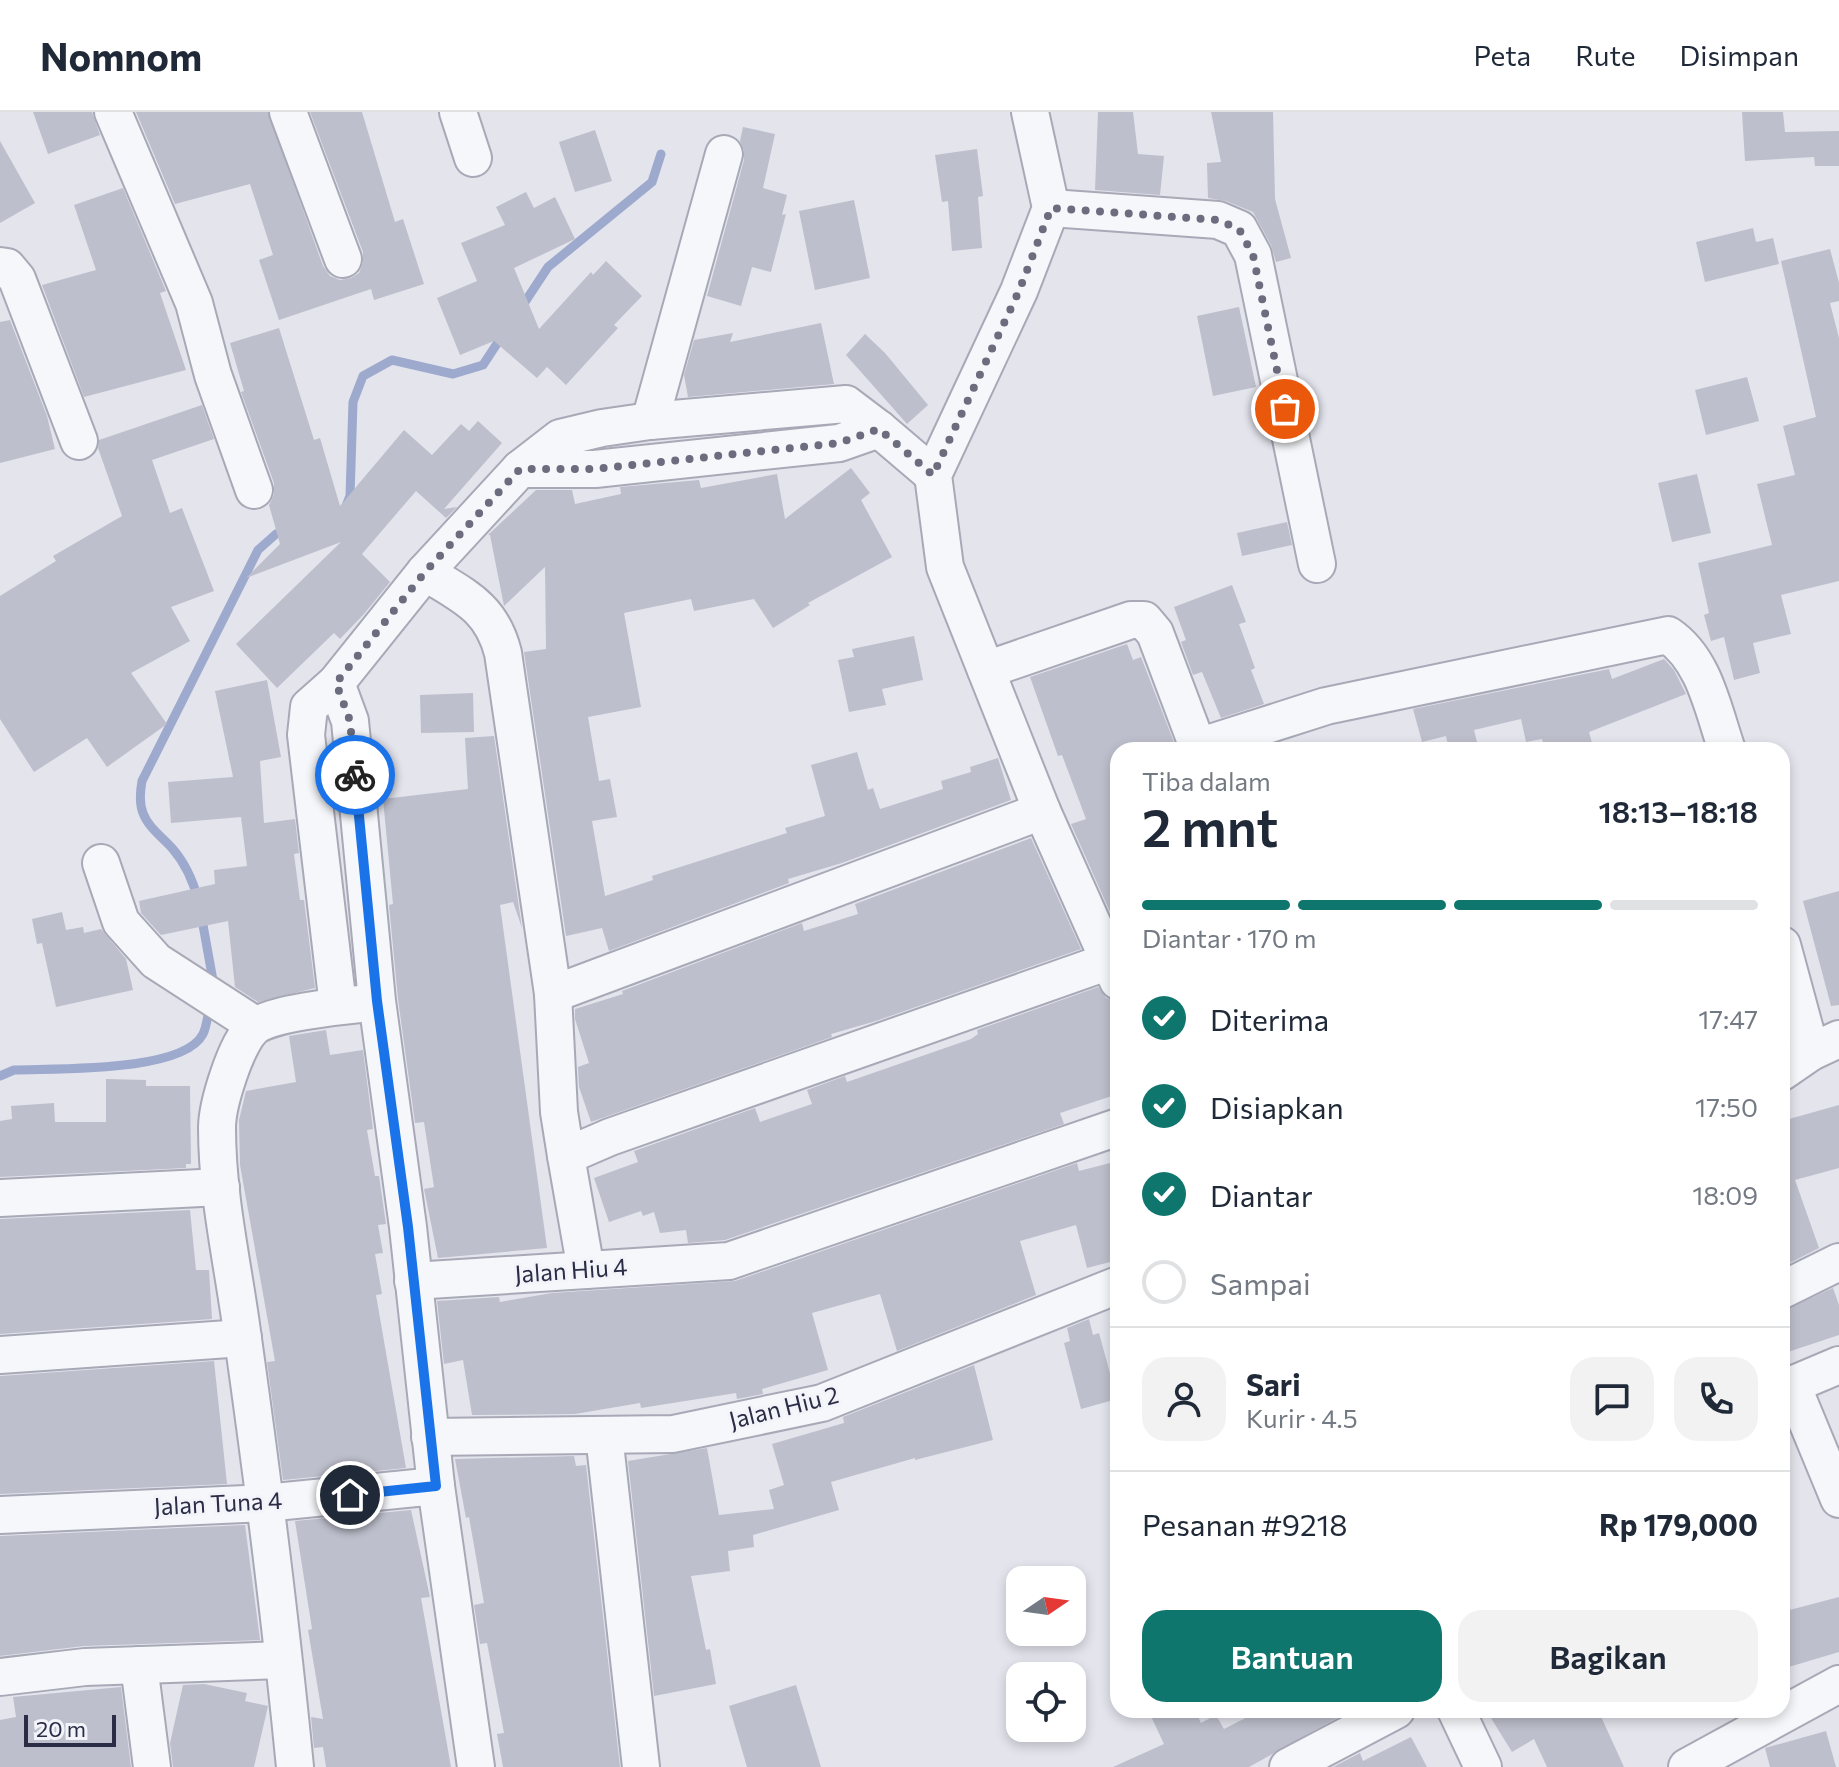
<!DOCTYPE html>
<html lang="id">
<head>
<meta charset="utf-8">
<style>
  :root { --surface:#fff; --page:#f2f2f3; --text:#1f2937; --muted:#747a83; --line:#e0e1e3; --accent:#0f766e }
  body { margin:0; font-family:Commissioner,sans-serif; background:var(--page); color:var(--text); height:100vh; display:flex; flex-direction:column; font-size:30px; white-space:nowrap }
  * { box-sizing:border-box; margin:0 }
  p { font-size:26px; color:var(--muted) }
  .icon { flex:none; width:44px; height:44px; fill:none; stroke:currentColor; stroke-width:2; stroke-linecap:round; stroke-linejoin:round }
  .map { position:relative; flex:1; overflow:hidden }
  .drawer { position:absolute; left:1110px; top:630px; width:680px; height:976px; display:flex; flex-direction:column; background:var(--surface); border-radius:24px; box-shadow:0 4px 12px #0003 }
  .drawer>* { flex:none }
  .needle { width:52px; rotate:77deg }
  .fabs { position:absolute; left:1006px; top:1454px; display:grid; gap:16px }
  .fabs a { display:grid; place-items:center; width:80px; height:80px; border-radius:16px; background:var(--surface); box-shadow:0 4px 12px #0003; font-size:40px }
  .scale { position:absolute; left:24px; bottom:20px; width:92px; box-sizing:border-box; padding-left:8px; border:4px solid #2a2d45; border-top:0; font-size:22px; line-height:28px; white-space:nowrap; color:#2a2d45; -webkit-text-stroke:6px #f3f4f9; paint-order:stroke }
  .pin { position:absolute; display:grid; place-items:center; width:68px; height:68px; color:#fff; margin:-34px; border:4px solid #fff; border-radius:50%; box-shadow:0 2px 8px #0007 }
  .courier { position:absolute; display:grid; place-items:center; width:80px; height:80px; margin:-40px; border:6px solid #1a73e8; border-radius:50%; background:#fff; color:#222; box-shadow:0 2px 10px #0007 }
  .headline em { font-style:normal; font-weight:600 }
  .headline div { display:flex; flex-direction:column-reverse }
  .headline { display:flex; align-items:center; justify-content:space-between; height:136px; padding:0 32px }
  h1 { font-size:52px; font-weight:600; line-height:60px }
  .bar { display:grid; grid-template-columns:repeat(4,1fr); gap:12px 8px; align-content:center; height:96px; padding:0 32px }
  .bar i { height:10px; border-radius:6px; background:var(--line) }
  .bar .active { background:var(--accent) }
  .bar p { grid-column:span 4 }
  .line { display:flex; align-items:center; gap:20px; padding:0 32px; border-top:2px solid var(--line) }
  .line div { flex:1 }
  .round { display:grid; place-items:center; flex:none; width:84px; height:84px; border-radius:24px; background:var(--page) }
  ol { padding:0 32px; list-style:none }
  li { display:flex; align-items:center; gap:24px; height:88px }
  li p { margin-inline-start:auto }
  li .icon { padding:8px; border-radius:50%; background:var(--accent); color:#fff; stroke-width:4 }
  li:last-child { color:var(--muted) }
  li i { width:44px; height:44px; border:4px solid var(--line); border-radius:50% }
  .action { display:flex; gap:16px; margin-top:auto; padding:16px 32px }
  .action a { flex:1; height:92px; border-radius:24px; background:var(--accent); color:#fff; font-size:32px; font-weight:600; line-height:92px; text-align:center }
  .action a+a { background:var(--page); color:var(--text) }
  header { display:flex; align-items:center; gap:48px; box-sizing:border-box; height:112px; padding:0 40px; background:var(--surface); border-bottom:2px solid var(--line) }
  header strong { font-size:38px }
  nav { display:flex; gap:44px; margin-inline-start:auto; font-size:28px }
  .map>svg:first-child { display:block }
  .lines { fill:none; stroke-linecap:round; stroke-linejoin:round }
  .stream { stroke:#9da9cd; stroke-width:9 }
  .building { fill:#bdbfcc }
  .minor-casing { stroke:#a8a9b7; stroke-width:40 }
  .minor { stroke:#f6f7fa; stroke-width:36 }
  .done { stroke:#6b6d7f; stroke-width:8; stroke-dasharray:0 14.4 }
  .route { stroke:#1a73e8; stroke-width:10 }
  .labels { text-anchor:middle; stroke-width:6; stroke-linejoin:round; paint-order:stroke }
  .street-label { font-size:24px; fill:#2a2d45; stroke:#f3f4f9 }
</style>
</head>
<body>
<header>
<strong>Nomnom</strong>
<nav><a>Peta</a><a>Rute</a><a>Disimpan</a></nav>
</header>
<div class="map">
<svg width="1839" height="1655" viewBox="0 0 1839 1655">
  <rect width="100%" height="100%" fill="#e3e4ec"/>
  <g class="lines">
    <g class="stream">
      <path d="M521 196 548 155 652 70 661 42"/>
      <path d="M346 394 350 384 353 290 363 264 392 248 453 262 483 253 504 221"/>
      <path d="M198 788C193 768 185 751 172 736 162 725 148 715 143 701 139 691 140 680 142 669L258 438 276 422 289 416"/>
      <path d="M201 802 214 874"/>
      <path d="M0 964 14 958C54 956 183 961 203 922 207 914 208 901 210 892"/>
    </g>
  </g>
  <g class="building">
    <path d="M33 0H92L100 23 48 42Z"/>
    <path d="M136 0H268L323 154 330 164 340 168 351 166 359 161 363 151V140L310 0H362L395 110 403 107 424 172 374 188 371 177 279 208 259 148 273 143 250 72 175 92Z"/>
    <path d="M1098 0H1133L1138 42 1164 44 1160 83 1095 78Z"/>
    <path d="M1211 0H1273L1275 87 1291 146 1276 150 1271 133 1253 100 1226 89 1208 86 1207 51 1221 50Z"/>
    <path d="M1742 0H1783L1785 20 1839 19V54H1815L1814 45 1745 49Z"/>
    <path d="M743 15 775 22 763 76 787 83 782 103 786 102 771 160 752 155 741 194 707 184 744 48V38L740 29Z"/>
    <path d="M595 18 612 69 575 80 559 30Z"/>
    <path d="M0 29 35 91 0 111Z"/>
    <path d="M977 37 983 84 978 85 982 136 952 139 948 89 942 90 935 43Z"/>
    <path d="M123 76 166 179 160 181 186 258 84 285 42 173 96 158 74 93Z"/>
    <path d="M526 80 534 96 555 85 575 127 514 156 539 217 591 160 593 163 606 149 642 184 614 213 618 216 566 273 547 255 537 266 494 229 460 243 437 186 477 169 461 131 505 113 496 95Z"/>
    <path d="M854 88 870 166 815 178 799 99Z"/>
    <path d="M1753 116 1756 130 1773 126 1779 152 1705 170 1696 130Z"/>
    <path d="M1830 137 1839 171V189L1830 191 1839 226V469L1781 483 1791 522 1753 531 1760 561 1734 568 1724 525 1711 529 1704 503 1709 501 1698 451 1772 433 1757 372 1795 363 1783 314 1816 305 1781 149Z"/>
    <path d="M1239 195 1256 275 1213 284 1197 204Z"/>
    <path d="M10 208 47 304 55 337 0 351V210Z"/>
    <path d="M821 211 834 272 688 285 684 263 694 228 733 221 730 230Z"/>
    <path d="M279 216 314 328 320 326 340 394 404 318 432 343 461 312 469 319 478 309 502 331 444 397 457 395 446 406 416 379 362 442 390 470 364 502 340 527 334 521 277 576 236 532 341 430 246 466 280 432 269 393 274 383V371L241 280 244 279 230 231Z"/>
    <path d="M865 222 885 241 928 293 907 312 846 243Z"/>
    <path d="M1747 265 1759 309 1706 323 1695 278Z"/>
    <path d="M202 293 214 327 152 348 170 401 182 396 214 479 171 495 190 529 131 561 167 612 107 655 87 626 34 660 0 607V484L56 449 53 444 122 404 98 336 99 328Z"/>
    <path d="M851 356 870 381 861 388 892 445 808 491 810 493 773 516 754 487 694 499 691 487 624 501 641 595 588 605 599 669 610 667 617 705 592 709 605 784 653 768 652 764 787 721 785 716 825 704 811 653 857 640 868 678 873 676 880 697 943 677 941 669 971 660 970 655 998 646 1011 688 842 751 788 767 789 771 609 839 602 816 566 824 524 540 546 537 545 455 504 494 490 423H488L536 378H572L575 392 621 382 620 375 699 368 701 376 777 362 785 407Z"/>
    <path d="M1697 362 1711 421 1672 430 1658 371Z"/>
    <path d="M1287 410 1292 433 1242 444 1237 421Z"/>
    <path d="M1232 473 1246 510 1239 512 1255 556 1251 558 1264 592 1221 606 1202 560 1193 563 1181 530 1186 528 1174 495Z"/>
    <path d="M914 524 923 568 882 577 886 593 849 600 838 548 854 545 852 537Z"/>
    <path d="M1127 532 1133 548 1141 545 1177 638H1118V818L1071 712 1086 707 1062 643 1058 644 1030 565Z"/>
    <path d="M1664 547 1674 558 1686 582 1589 620 1594 638H1545L1542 627 1526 630 1521 607 1474 618 1479 638H1449L1446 624 1422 630 1413 597 1609 557 1612 567Z"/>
    <path d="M267 568 281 645 260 649 264 711 295 707 299 741 294 742 300 788H304L315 876 258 890 235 875 228 809 161 823 141 801 139 789 215 772 214 758 247 754 241 705 171 711 168 670 233 665 215 579Z"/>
    <path d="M473 581 474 620 421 621 420 583Z"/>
    <path d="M494 624 522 816 513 790 500 793 547 1136 438 1146 424 1077 434 1075 424 1010 415 1011 398 887 389 793 393 792 383 687 468 677 465 626Z"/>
    <path d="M1031 726 1081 837 876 909 831 922 832 925 591 1010 579 975 578 955 589 951 575 907V897L623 882 622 879 802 811 804 819 858 802 855 792Z"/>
    <path d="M1839 779V893L1831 894 1803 789Z"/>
    <path d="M62 800 66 818 83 815 84 821 101 817 126 847 133 878 56 895 42 831 37 832 32 807Z"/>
    <path d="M1098 875 1106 886 1118 890V982L1060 1001 1064 1012 725 1128 688 1131 686 1118 660 1121 654 1100 643 1104 641 1099 609 1110 594 1066 638 1050 634 1039 755 996 760 1010 812 992 807 978 845 964 847 970 971 927 978 922 977 918Z"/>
    <path d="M326 918 330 943 363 938 373 1017 367 1018 375 1064H379L386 1112 378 1113 383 1141 375 1142 382 1182 376 1183 406 1356 283 1368 267 1250 275 1249 240 1053 239 1008 246 979 296 970 289 924Z"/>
    <path d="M106 967 146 968V974H190L191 1052H186V1056L0 1065V1009L12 1007 11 994 54 991 55 1010H106Z"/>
    <path d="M1839 993V1056L1795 1068 1819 1136 1782 1155V1009Z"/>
    <path d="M1118 1049V1148L1087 1156 1076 1113 1020 1129 1036 1183 897 1239 880 1182 812 1201 828 1258 762 1277 763 1282 737 1287 736 1281 641 1296 640 1291 575 1302 472 1303 463 1248 444 1252 437 1189 499 1185 500 1190 552 1181 735 1169 1077 1051 1079 1059Z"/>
    <path d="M190 1098 196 1158H209L212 1207 0 1222V1107Z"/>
    <path d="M1833 1176 1839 1193V1223L1782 1242V1199Z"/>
    <path d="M1089 1207 1093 1223 1099 1221 1117 1287 1081 1297 1064 1231 1070 1229 1067 1216Z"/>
    <path d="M214 1249 227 1372 0 1382V1264Z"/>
    <path d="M974 1253 993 1328 915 1348V1346L831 1370 839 1398 753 1423 754 1435 728 1439 730 1459 691 1464 706 1538 710 1537 716 1572 654 1584 628 1349 707 1336 719 1403 774 1397 769 1378 784 1373 772 1332 844 1311 843 1305Z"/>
    <path d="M574 1344 576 1354 586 1353 620 1655H503L497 1622 504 1621 487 1531 480 1532 474 1493 484 1491 469 1405 466 1406 455 1347Z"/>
    <path d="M411 1398 430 1485 421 1486 451 1655H326L323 1635 314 1636 311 1605 323 1607 308 1518 312 1517 295 1409Z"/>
    <path d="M245 1413 260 1528 84 1534 0 1544V1424Z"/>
    <path d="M1839 1485V1540L1782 1557V1500Z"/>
    <path d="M204 1572 247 1581 245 1589 268 1594 254 1655H173L170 1631 183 1573Z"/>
    <path d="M796 1573 821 1655H747L729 1594Z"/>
    <path d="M121 1575 131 1655H0V1608L16 1605 13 1585Z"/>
    <path d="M1148 1598H1195L1201 1611 1216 1603 1224 1617 1261 1598H1351L1249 1655H1113L1164 1632Z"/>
    <path d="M1486 1598H1598L1624 1655H1547L1534 1627 1512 1640Z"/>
    <path d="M1826 1619 1836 1655H1770L1765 1636Z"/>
    <path d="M1411 1625 1427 1655H1333L1360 1641 1363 1649Z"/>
  </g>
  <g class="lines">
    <g class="minor-casing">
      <g id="minor">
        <path d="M113 0 194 191 213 263 254 378"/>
        <path d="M288 0 343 147"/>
        <path d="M458 0 473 46"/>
        <path d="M1030 0 1051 96 1019 179 933 363 945 455 1042 699 1118 869"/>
        <path d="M1051 96 1218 108 1239 117 1253 143 1317 452"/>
        <path d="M0 154 7 155 17 167 79 329"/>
        <path d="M650 309 724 42"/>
        <path d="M520 357H595L839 331 879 317"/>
        <path d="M425 460C463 484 491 494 503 541L553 882 559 1000 566 1044 610 1025 1118 846"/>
        <path d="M986 558 1131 508H1144L1155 521 1199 638"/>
        <path d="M336 571 350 609 377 889 408 1115 436 1374 476 1655"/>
        <path d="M1198 635 1326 594 1668 523C1705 548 1713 598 1727 638"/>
        <path d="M101 751 121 810 156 849 255 913"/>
        <path d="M1782 833 1811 940"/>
        <path d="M553 882 1042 699"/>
        <path d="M338 894 306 623 309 595 336 571 425 460 520 357 560 326 602 316 650 309 846 292 879 317 933 363"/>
        <path d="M1782 960 1811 940 1839 927"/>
        <path d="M566 1044 586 1158"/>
        <path d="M0 1086 221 1075"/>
        <path d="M413 1169 729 1149 1118 1015"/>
        <path d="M1782 1178 1839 1150"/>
        <path d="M0 1243 243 1226"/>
        <path d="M1792 1273 1839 1387"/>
        <path d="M1782 1277 1839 1253"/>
        <path d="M604 1323 641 1655"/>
        <path d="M430 1325 673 1322 822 1291 1118 1173"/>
        <path d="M0 1403 265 1391 436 1374"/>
        <path d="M139 1553 152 1655"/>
        <path d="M0 1565 85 1555 283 1548"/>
        <path d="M1456 1598 1483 1655"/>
        <path d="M295 1655C281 1512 263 1369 243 1227 234 1157 217 1087 217 1016 217 993 236 930 254 915 269 902 338 894 360 892"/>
        <path d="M1288 1655 1396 1598"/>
        <path d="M1687 1655 1839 1572"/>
      </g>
    </g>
    <use href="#minor" class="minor"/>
  </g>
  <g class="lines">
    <path class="done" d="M355 663 350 609 336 571 425 460 520 357H595L839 331 879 317 933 363 1019 179 1051 96 1218 108 1239 117 1253 143 1285 297"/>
    <path class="route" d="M350 1383 436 1374 408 1115 377 889 355 663"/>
  </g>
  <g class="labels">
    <g class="street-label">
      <text transform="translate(571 1159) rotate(-4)" y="8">Jalan Hiu 4</text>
      <text transform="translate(784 1296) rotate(-14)" y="8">Jalan Hiu 2</text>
      <text transform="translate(218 1392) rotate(-3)" y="8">Jalan Tuna 4</text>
    </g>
  </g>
</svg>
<div class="fabs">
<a><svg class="needle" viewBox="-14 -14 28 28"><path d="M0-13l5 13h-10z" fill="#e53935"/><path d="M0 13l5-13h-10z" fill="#747a83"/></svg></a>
<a><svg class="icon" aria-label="locate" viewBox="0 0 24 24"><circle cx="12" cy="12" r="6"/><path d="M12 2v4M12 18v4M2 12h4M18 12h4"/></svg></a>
</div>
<div class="scale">20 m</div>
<div class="pin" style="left:1285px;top:297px;background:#ea580c"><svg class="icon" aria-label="bag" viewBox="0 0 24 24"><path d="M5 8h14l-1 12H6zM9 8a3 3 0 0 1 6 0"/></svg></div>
<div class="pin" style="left:350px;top:1383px;background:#1f2937"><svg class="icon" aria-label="home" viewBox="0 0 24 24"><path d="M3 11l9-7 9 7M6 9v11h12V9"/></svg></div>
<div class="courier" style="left:355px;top:663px"><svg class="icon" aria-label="bike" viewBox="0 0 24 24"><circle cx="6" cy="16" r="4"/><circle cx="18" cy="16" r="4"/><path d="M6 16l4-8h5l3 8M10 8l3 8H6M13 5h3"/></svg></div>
<section class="drawer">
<div class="headline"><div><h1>2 mnt</h1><p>Tiba dalam</p></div><em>18:13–18:18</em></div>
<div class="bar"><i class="active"></i><i class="active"></i><i class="active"></i><i></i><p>Diantar · 170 m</p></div>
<ol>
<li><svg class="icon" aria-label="check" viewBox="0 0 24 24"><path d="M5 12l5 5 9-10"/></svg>Diterima<p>17:47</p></li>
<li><svg class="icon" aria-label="check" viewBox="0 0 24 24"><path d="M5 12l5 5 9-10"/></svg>Disiapkan<p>17:50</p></li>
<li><svg class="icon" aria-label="check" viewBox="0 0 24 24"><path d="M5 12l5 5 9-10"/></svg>Diantar<p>18:09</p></li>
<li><i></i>Sampai</li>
</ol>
<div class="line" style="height:144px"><a class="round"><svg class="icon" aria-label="person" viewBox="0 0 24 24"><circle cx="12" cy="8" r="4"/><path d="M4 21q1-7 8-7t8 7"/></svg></a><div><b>Sari</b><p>Kurir · 4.5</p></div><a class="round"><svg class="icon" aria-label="chat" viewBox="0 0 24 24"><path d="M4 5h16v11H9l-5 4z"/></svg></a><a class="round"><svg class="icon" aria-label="phone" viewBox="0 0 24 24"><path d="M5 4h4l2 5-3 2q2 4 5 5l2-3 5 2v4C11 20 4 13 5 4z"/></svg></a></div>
<div class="line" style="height:104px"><div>Pesanan #9218</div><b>Rp 179,000</b></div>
<div class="action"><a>Bantuan</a><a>Bagikan</a></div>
</section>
</div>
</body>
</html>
